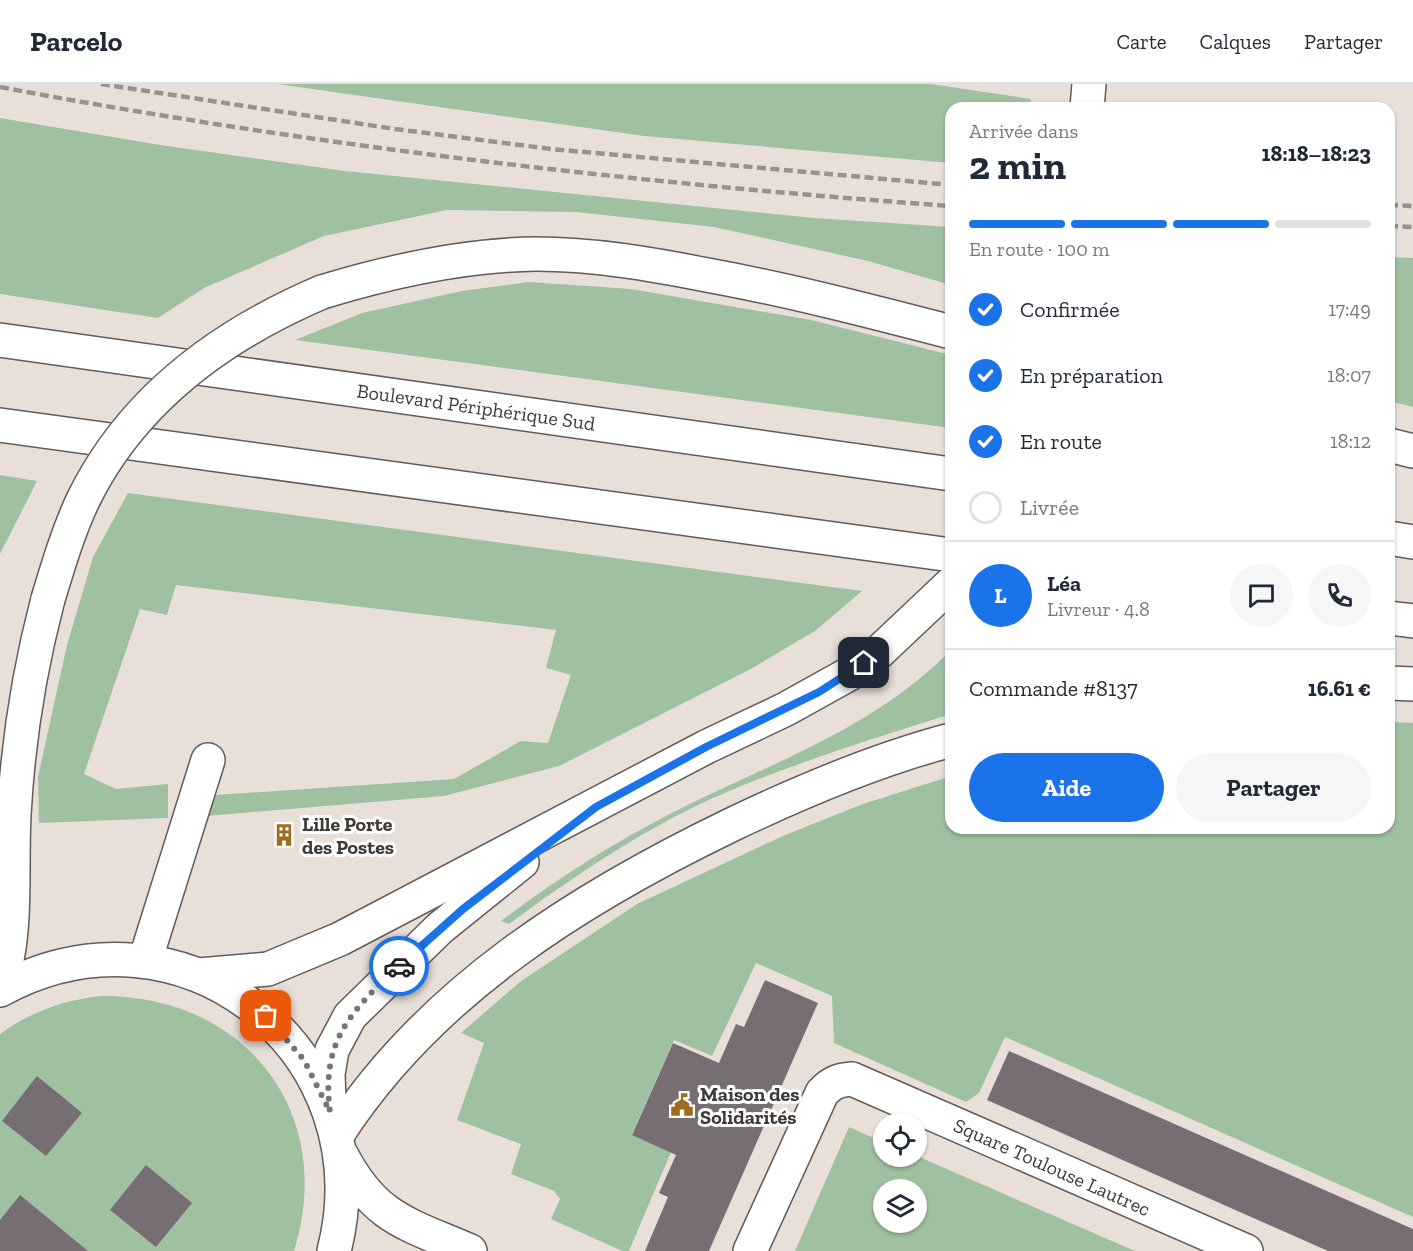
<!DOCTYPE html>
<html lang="fr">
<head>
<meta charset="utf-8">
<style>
  :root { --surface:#fff; --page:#f6f6f7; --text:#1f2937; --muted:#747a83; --line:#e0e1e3; --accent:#1a73e8 }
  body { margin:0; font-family:"Zilla Slab",serif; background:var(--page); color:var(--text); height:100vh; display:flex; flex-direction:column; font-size:22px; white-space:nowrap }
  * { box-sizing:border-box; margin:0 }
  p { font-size:20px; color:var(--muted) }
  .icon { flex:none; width:33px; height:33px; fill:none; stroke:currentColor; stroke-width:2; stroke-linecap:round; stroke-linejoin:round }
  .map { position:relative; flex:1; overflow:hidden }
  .drawer { position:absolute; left:945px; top:18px; width:450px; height:732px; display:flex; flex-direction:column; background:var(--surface); border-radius:18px; box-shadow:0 2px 4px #0004 }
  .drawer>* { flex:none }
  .fabs { position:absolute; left:873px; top:1029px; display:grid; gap:12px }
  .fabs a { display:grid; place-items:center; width:54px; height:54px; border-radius:50%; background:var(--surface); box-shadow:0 2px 4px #0004; font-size:30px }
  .pin { position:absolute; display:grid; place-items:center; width:51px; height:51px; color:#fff; margin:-26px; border-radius:12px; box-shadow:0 3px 9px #0006 }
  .courier { position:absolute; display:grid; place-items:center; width:60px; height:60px; margin:-30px; border:4px solid #1a73e8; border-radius:50%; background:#fff; color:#222; box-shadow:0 2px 8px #0007 }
  .summary em { font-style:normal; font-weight:800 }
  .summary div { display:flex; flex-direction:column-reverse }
  .summary { display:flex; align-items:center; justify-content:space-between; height:102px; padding:0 24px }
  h1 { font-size:39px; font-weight:800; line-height:45px }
  .bar { display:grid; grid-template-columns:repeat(4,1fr); gap:9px 6px; align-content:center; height:72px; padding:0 24px }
  .bar i { height:8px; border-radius:4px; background:var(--line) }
  .bar .current { background:var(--accent) }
  .bar p { grid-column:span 4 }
  .line { display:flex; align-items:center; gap:15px; padding:0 24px; border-top:2px solid var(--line) }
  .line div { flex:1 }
  .round { display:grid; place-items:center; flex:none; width:63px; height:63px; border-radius:32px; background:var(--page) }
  ol { padding:0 24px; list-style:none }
  li { display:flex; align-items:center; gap:18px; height:66px }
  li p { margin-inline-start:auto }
  li .icon { padding:6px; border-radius:50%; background:var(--accent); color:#fff; stroke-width:4 }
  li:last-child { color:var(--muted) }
  li i { width:33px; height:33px; border:3px solid var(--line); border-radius:50% }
  .cta { display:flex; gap:12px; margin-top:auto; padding:12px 24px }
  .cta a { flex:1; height:69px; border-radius:36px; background:var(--accent); color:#fff; font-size:24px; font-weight:800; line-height:69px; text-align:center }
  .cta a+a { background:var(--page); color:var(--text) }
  header { display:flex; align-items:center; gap:36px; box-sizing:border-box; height:84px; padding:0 30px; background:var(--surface); border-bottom:2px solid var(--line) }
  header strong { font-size:28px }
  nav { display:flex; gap:33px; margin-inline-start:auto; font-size:21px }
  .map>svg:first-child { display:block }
  .green { fill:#a0c1a1; fill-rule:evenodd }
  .building { fill:#776e73 }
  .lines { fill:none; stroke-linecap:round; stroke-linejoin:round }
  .minor-casing { stroke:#635b56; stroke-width:36 }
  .major-casing { stroke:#635b56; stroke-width:36 }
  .highway-casing { stroke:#635b56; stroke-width:36 }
  .minor { stroke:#fff; stroke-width:33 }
  .major { stroke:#fff; stroke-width:33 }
  .highway { stroke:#fff; stroke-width:33 }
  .rail { stroke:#99918d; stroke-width:4.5; stroke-dasharray:9 4.5; stroke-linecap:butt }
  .highway-bridge-casing { stroke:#635b56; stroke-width:36; stroke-linecap:butt }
  .highway-bridge { stroke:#fff; stroke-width:33 }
  .done { stroke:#7a7470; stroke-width:6; stroke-dasharray:0 10.8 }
  .route { stroke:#1a73e8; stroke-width:8 }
  .labels { text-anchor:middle; stroke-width:6; stroke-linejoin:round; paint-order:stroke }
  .street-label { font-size:20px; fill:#3e3a38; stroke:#fff }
  .poi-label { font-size:20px; font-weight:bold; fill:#3e3a38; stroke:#fff; text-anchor:start }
</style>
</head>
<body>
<header>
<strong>Parcelo</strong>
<nav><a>Carte</a><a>Calques</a><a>Partager</a></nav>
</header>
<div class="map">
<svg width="1413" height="1167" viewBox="0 0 1413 1167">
  <rect width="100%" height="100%" fill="#e9dfd9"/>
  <g class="green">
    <path d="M277 0H931L1031 15 1030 24H951V79L644 52Z"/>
    <path d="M0 34 160 61 345 87 814 134 951 143V201L868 177 714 143 576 128 447 126 324 152 204 204 158 234 0 210Z"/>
    <path d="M1389 173 1413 174V323L1389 317Z"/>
    <path d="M529 198 631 205 811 236 951 271V344L295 256 362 229 462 207Z"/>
    <path d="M0 391 37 397 0 470Z"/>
    <path d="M128 409 862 507 815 547 749 586 559 682 444 712 207 732 215 711 454 695 521 657 548 659 571 591 546 584 556 546 176 501 167 531 140 525 84 690 116 705 168 700V734L39 739 38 693 67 561 93 473Z"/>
    <path d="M951 566V630C876 654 800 677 727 708 649 741 577 790 509 840L501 837C554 797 611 760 670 730 769 679 871 647 951 566Z"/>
    <path d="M1389 638 1413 639V1133L1005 953 979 1009 966 1018 834 959 832 912 756 879 712 972 674 956 632 1050 671 1068 629 1167H622L551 1135 560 1115 554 1107 511 1090 521 1060 457 1036 484 959 461 949 521 897 637 820 785 751 863 720 951 692V744H1389Z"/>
    <path d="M101 912C245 911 337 1028 294 1167H0V950C30 928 64 916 101 912Z"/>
    <path d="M849 1043 883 1058 884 1072H917L1135 1167H795ZM884 1106H916V1138H884Z"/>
  </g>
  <g class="building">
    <path d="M765 896 818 919 709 1167H645L668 1113 659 1109 676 1071 632 1051 673 959 719 979 736 940 744 943Z"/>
    <path d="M1009 967 1413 1145V1167H1328L987 1016Z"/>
    <path d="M37 992 82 1029 46 1072 2 1037Z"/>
    <path d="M146 1081 192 1119 156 1163 110 1126Z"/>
    <path d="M20 1111 88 1167H0V1136Z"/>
  </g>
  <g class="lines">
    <g class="minor-casing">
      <g id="minor">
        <path d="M145 877 208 676"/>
        <path d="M750 1167 822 1009C831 999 838 996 852 995L1246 1167"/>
      </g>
    </g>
    <g class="major-casing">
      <g id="major">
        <path d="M1087 24 1089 0"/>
        <path d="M199 891 268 885 340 855 706 663 786 625 849 590 879 568 951 500"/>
        <path d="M0 906C182 806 385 967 334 1167"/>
        <path d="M329 1019 328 990 332 966 350 932 440 844 522 778"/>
        <path d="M342 1072C375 1135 408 1140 470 1167"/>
      </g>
    </g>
    <g class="highway-casing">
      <g id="highway">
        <path d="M322 208C391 187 463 171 536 170 593 170 651 180 707 191 789 206 870 227 951 248"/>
        <path d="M0 256 951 390"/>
        <path d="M0 341 951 471"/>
        <path d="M1389 361 1413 367"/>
        <path d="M1389 454 1413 458"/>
        <path d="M1389 534 1413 537"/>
        <path d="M1389 599 1413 600"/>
        <path d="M0 904C18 848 11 789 14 731 18 657 29 587 48 515"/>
        <path d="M337 1051C430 907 580 814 731 741 802 707 875 676 951 656"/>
      </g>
    </g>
    <use href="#minor" class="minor"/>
    <use href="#major" class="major"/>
    <use href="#highway" class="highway"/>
    <g class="rail">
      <path d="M101 0 395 45 551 65 951 101"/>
      <path d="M0 3C314 62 632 99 951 122"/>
      <path d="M1389 121 1413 122"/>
      <path d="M1389 142 1413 143"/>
    </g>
    <g class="highway-bridge-casing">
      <path id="highway-bridge" d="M48 515C58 482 68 448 83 416 132 316 221 251 322 208"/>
    </g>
    <use href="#highway-bridge" class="highway-bridge"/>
  </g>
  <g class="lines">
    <path class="done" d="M266 932 304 976 330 1028C321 957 350 928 399 882"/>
    <path class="route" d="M399 882 463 825 596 723 706 663 819 608 864 579"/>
  </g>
  <defs>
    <g id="building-bare" transform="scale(1.8)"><path d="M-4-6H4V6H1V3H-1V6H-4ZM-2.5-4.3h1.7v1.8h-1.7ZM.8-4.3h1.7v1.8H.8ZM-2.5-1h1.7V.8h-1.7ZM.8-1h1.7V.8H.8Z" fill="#9d6e20" stroke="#fff" stroke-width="2.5" paint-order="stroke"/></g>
    <g id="civic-bare" transform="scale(1.8)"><path d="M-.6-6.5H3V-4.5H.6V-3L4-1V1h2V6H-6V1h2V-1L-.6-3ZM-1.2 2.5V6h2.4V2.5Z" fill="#9d6e20" stroke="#fff" stroke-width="2.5" paint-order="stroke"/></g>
  </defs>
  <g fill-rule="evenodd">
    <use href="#building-bare" x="284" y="751"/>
    <use href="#civic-bare" x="682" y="1021"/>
  </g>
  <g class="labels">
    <g class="street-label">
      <text transform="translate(476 323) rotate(8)" y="7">Boulevard Périphérique Sud</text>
      <text transform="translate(1052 1083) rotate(24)" y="7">Square Toulouse Lautrec</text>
    </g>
    <g class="poi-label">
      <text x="302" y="747">Lille Porte<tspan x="302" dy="23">des Postes</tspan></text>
      <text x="700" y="1017">Maison des<tspan x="700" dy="23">Solidarités</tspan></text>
    </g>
  </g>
</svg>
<div class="fabs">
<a><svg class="icon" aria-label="locate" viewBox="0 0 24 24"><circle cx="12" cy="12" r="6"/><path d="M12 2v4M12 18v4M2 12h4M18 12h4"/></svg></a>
<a><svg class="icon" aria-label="layers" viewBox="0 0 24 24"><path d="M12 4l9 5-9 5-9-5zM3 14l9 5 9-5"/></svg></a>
</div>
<div class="pin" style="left:266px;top:932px;background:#ea580c"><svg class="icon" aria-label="bag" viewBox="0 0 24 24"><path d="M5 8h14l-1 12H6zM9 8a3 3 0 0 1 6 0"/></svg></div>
<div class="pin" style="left:864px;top:579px;background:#1f2937"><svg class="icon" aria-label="home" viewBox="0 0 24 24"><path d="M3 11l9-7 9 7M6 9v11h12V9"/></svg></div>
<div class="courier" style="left:399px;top:882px"><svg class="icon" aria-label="car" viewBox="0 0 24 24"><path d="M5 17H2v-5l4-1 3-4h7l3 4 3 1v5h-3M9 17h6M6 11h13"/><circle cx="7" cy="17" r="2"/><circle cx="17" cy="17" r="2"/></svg></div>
<section class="drawer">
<div class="summary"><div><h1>2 min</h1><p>Arrivée dans</p></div><em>18:18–18:23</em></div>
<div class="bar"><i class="current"></i><i class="current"></i><i class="current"></i><i></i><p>En route · 100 m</p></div>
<ol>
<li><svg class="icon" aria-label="check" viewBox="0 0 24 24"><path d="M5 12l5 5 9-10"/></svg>Confirmée<p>17:49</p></li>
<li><svg class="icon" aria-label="check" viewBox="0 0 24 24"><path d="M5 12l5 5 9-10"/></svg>En préparation<p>18:07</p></li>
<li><svg class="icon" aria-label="check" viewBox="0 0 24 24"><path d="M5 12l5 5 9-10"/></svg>En route<p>18:12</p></li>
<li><i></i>Livrée</li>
</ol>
<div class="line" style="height:108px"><b class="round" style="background:var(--accent);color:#fff">L</b><div><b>Léa</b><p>Livreur · 4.8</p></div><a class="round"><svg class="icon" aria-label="chat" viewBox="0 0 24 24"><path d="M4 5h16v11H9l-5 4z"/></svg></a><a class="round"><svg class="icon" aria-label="phone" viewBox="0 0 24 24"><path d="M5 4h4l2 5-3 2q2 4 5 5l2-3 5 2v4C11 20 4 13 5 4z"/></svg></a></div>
<div class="line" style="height:78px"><div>Commande #8137</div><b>16.61 €</b></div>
<div class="cta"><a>Aide</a><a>Partager</a></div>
</section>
</div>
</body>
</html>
